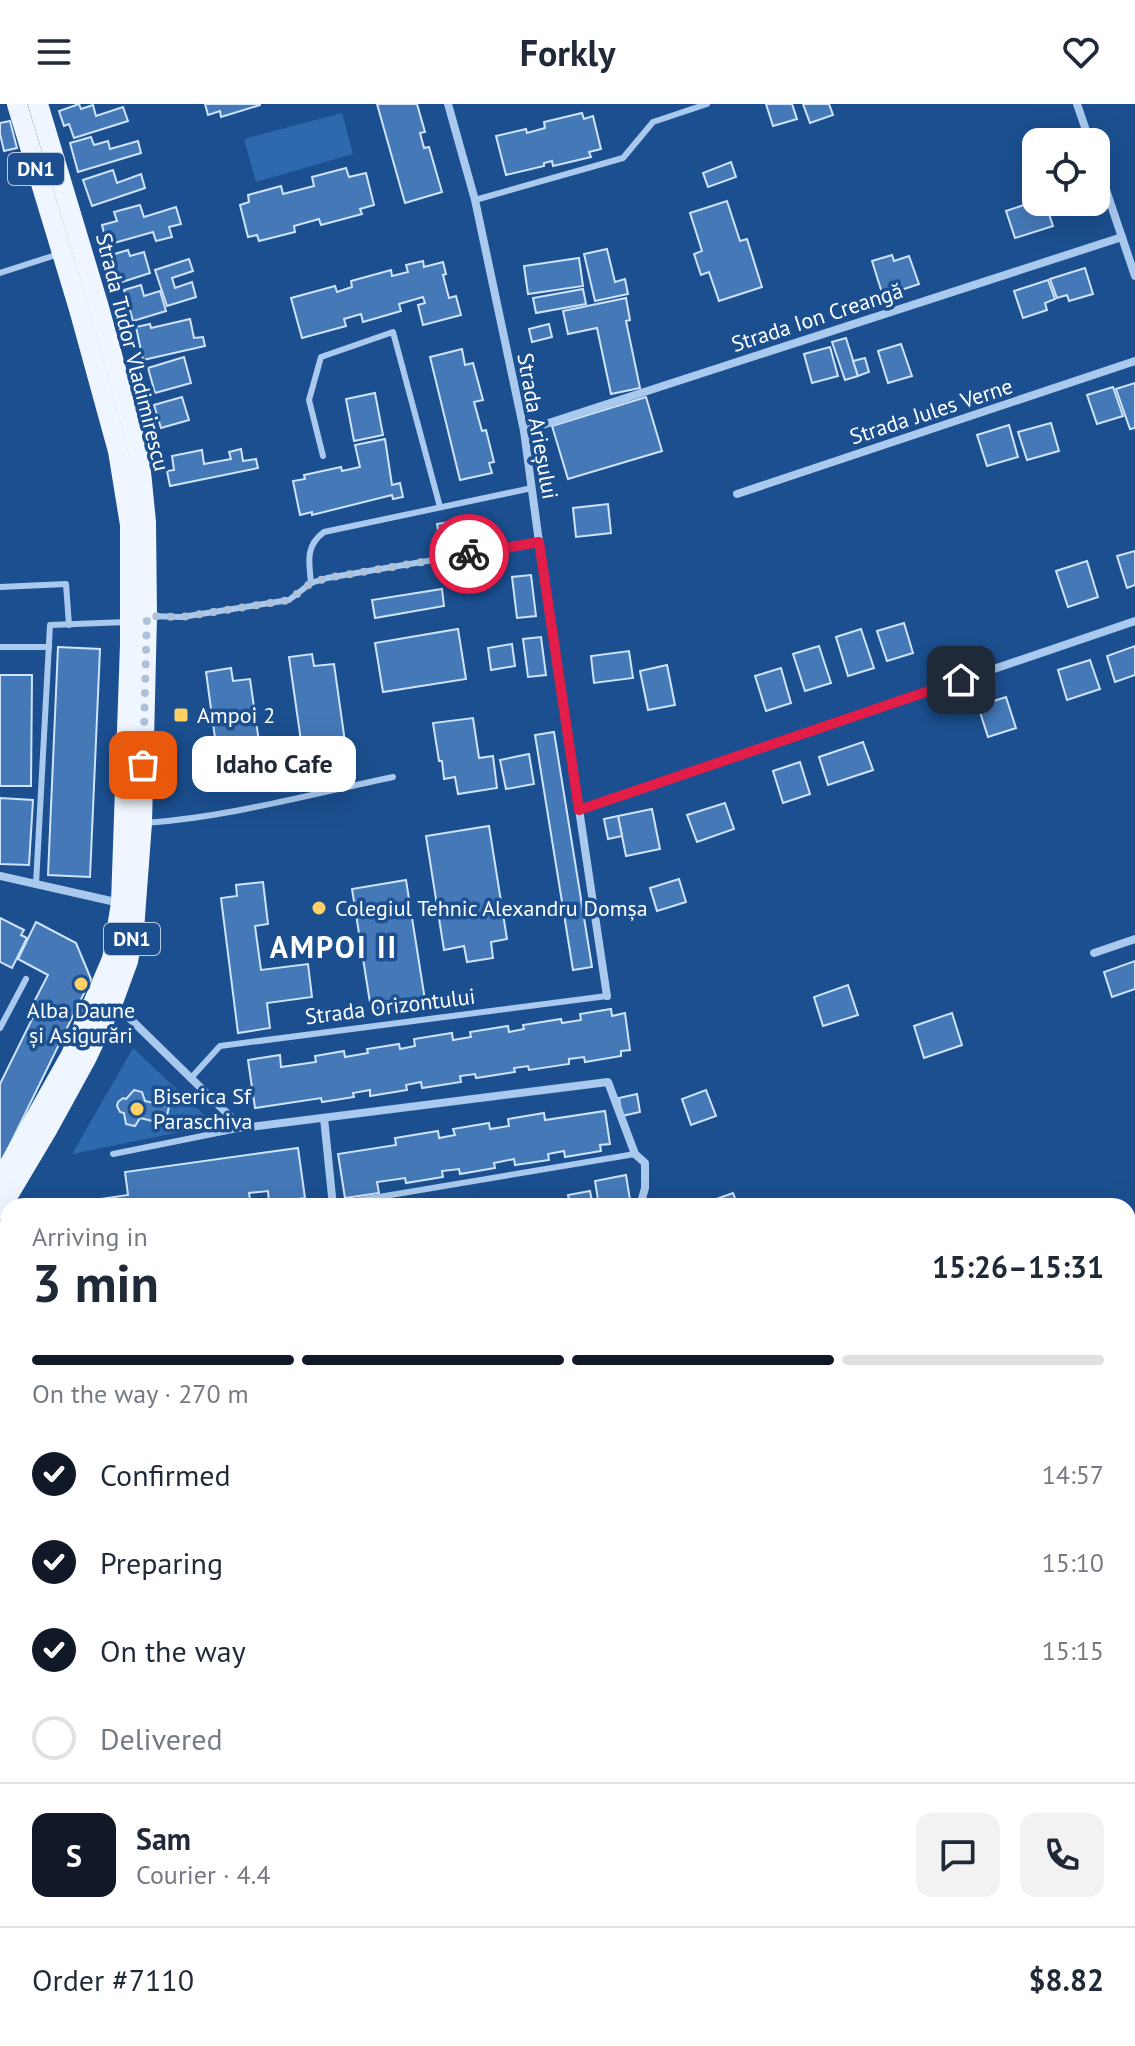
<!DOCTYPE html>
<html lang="en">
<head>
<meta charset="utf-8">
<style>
  :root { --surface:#fff; --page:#f2f2f3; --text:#1f2937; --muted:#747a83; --line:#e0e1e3; --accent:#111827 }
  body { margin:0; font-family:"PT Sans",sans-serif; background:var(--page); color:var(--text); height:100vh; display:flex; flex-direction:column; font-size:30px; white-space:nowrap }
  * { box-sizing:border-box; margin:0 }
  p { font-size:26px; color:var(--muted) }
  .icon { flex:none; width:44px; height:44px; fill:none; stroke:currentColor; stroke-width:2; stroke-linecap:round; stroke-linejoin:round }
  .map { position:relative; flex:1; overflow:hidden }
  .details { position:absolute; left:0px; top:1094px; width:1136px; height:848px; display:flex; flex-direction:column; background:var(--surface); border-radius:24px 24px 0 0; box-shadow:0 8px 32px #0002 }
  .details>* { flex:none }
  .buttons { position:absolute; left:1022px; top:24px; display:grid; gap:16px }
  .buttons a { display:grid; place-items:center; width:88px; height:88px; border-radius:16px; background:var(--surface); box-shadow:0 8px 32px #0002; font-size:40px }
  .pin { position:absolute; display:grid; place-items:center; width:68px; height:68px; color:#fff; margin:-34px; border-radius:16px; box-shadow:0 4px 12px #0006 }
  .courier { position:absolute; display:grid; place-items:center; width:80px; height:80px; margin:-40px; border:6px solid #e11d48; border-radius:50%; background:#fff; color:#222; box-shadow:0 2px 10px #0007 }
  .bubble { position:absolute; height:56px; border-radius:16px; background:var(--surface); box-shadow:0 8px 32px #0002; font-size:26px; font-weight:700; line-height:56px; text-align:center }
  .head em { font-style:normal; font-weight:700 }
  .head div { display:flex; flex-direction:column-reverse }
  .head { display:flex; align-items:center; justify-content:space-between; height:136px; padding:0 32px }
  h1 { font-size:52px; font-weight:700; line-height:60px }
  .bar { display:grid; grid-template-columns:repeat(4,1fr); gap:12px 8px; align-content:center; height:96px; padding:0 32px }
  .bar i { height:10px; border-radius:6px; background:var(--line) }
  .bar .on { background:var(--accent) }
  .bar p { grid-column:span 4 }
  .line { display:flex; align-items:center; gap:20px; padding:0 32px; border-top:2px solid var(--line) }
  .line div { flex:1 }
  .round { display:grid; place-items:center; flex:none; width:84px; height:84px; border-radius:16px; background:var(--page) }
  ol { padding:0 32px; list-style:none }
  li { display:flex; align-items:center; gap:24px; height:88px }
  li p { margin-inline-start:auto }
  li .icon { padding:8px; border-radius:50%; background:var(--accent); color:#fff; stroke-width:4 }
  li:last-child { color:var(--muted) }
  li i { width:44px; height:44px; border:4px solid var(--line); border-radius:50% }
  header { display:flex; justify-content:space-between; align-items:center; height:104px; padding:0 32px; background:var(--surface); font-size:36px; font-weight:700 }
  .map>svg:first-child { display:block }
  .green { fill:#2e69ad }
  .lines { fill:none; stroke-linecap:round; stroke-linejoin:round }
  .river { stroke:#3c6290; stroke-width:32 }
  .building { fill:#4478b7; stroke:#cfe3fa; stroke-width:2 }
  .lane { stroke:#a9c9ee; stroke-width:6 }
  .street { stroke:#a9c9ee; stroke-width:8 }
  .primary { stroke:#f0f6ff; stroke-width:20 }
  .done { stroke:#afc1d8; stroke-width:8; stroke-dasharray:0 14.4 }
  .route { stroke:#e11d48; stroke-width:10 }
  .poi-dot { fill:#ffd166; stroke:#1b4f8f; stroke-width:3 }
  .labels { text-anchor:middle; stroke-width:7; stroke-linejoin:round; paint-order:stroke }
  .shield { fill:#1b4f8f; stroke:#bbcadd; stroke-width:2 }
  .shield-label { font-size:20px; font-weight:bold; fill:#fff }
  .street-label { font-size:22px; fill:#fff; stroke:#1b4f8f }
  .poi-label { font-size:22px; fill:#fff; stroke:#1b4f8f; text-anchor:start }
  .district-label { font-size:30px; font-weight:bold; letter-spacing:2px; fill:#fff; stroke:#1b4f8f }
</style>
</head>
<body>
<header><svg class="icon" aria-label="menu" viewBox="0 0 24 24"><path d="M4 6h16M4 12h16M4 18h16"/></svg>Forkly<svg class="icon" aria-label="heart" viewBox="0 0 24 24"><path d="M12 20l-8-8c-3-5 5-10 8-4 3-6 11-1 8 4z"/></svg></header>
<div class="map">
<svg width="1135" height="1942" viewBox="0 0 1135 1942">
  <rect width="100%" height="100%" fill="#1b4f8f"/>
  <g class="green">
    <path d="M342 9 353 50 256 78 244 35Z"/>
    <path d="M133 944 215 1021 72 1050Z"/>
  </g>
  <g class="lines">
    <g class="river">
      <path d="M0 1276 8 1283"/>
      <path d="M8 1659 4 1751 8 1794"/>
      <path d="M34 1934 37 1942"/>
    </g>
  </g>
  <g class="building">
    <path d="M79 0 81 5 93 1 96 12 123 3 128 17 74 34 69 20 64 22 59 7Z"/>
    <path d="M205 0H260V1L221 13 220 7 208 11Z"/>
    <path d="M377 0H417L425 28 420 29 424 44 429 43 442 88 405 99Z"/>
    <path d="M766 0H792L797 15 773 22Z"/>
    <path d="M803 0H829L833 11 810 19Z"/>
    <path d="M582 9 584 15 593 12 601 45 589 48 591 53 553 62 552 57 544 59V62L506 71 496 32 526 25 527 29 545 24 544 18Z"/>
    <path d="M10 17 17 44 4 47 0 30V19Z"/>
    <path d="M91 33 94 41 108 37 110 45 138 37 141 49 78 68 70 39Z"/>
    <path d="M731 58 736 73 708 83 703 69Z"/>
    <path d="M346 64 349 73 366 69 374 101 360 105 362 110 321 121 319 115 294 122 295 128 259 137 257 131 248 133 240 101 249 98 248 91 281 82 283 90 314 82 312 73Z"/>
    <path d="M113 66 117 79 141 70 145 84 92 102 83 76Z"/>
    <path d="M727 97 740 137 747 135 762 183 719 197 709 168 701 171 694 150 702 147 690 109Z"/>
    <path d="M1036 97 1045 98 1053 122 1015 134 1006 107Z"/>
    <path d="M140 101 144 113 176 103 181 120 169 123 172 133 156 137 153 128 107 141 102 121 117 117 114 108Z"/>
    <path d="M607 145 615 178 625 175 628 190 595 197 584 150Z"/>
    <path d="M128 146 130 152 144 148 150 169 119 179 111 151Z"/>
    <path d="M892 151 894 157 909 152 919 180 883 192 872 157Z"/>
    <path d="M579 154 583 182 528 190 524 162Z"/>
    <path d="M189 155 193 167 172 174 175 184 192 178 196 193 167 202 155 166Z"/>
    <path d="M423 157 424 163 443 158 446 170 443 171 449 194 456 192 461 211 423 221 418 201 425 199 423 193 399 200 401 207 363 218 361 210 344 215 346 222 302 234 291 194 335 182 337 188 352 183 351 177 391 166 392 172 408 168 406 161Z"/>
    <path d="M1085 164 1093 190 1069 197 1067 191 1057 194 1050 175Z"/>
    <path d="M1048 176 1055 195 1045 199 1047 206 1023 214 1014 187Z"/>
    <path d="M141 181 144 192 160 187 166 207 133 217 124 186Z"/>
    <path d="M583 185 586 200 536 209 533 194Z"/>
    <path d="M626 194 630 216 626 217 640 284 611 290 597 224 568 230 563 207Z"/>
    <path d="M190 215 194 234 203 233 205 242 143 256 136 223 150 220 151 224Z"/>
    <path d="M549 220 552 233 532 238 529 225Z"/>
    <path d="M846 234 858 272 845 276 832 238Z"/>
    <path d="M901 240 912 272 888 279 878 247Z"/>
    <path d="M830 243 838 272 812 279 804 250Z"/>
    <path d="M462 245 465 261 473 259 483 296 474 298 482 327 486 326 494 358 489 359 492 369 460 376 430 253Z"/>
    <path d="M184 253 191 279 155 289 148 264Z"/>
    <path d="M865 254 869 268 858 272 853 257Z"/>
    <path d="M1135 279V324L1130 325 1116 285Z"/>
    <path d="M1113 283 1123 312 1097 320 1087 291Z"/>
    <path d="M375 289 383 331 354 337 346 295Z"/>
    <path d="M182 293 189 316 161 324 154 301Z"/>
    <path d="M646 293 662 347 568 375 552 322Z"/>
    <path d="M1051 319 1059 347 1027 356 1018 328Z"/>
    <path d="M1009 321 1018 353 987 362 977 331Z"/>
    <path d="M385 335 392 381 400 379 403 393 393 395 392 391 312 411V408L300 411 293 377 305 375 304 371 341 363 342 367 360 363 355 341Z"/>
    <path d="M241 345 243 357 256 355 258 364 170 382 167 367 174 366 172 352 202 346 204 360 231 355 229 348Z"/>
    <path d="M608 400 611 429 576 433 573 404Z"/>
    <path d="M478 413 481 431 440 439 437 420Z"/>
    <path d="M1135 447V481L1127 484 1117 452Z"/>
    <path d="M1087 457 1098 493 1068 503 1056 467Z"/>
    <path d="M531 471 536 512 517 514 512 473Z"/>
    <path d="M442 485 444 502 375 514 372 496Z"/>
    <path d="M904 519 913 549 887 557 877 527Z"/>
    <path d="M458 525 466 575 383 588 375 539Z"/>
    <path d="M861 525 874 564 848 572 836 533Z"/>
    <path d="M541 533 546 571 528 573 523 535Z"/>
    <path d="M512 540 515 562 491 566 488 544Z"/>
    <path d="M819 542 831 579 805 587 793 550Z"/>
    <path d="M1135 542V571L1115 578 1107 552Z"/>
    <path d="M58 543 100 545 90 773 48 771Z"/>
    <path d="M629 547 633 574 594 579 591 552Z"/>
    <path d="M312 550 314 562 334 560 349 666 322 671 321 663 305 665 289 553Z"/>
    <path d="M1090 556 1100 585 1067 596 1058 566Z"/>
    <path d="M667 561 675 601 648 606 640 567Z"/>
    <path d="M231 564 233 577 250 575 265 680 238 684 237 675 221 678 206 568Z"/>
    <path d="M781 564 791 599 766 607 755 572Z"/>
    <path d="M0 571H32L31 682H0Z"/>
    <path d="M1006 593 1016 624 988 633 978 602Z"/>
    <path d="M473 614 479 654 493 652 497 684 458 690 455 673 444 675 442 657H439L433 619Z"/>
    <path d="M554 628 592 863 573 866 535 631Z"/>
    <path d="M863 638 873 666 828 681 819 653Z"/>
    <path d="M529 650 534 680 506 685 500 656Z"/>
    <path d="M800 658 810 690 783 699 773 667Z"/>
    <path d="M0 694 33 696 29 761 0 760Z"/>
    <path d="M725 699 734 725 697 738 687 711Z"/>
    <path d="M652 705 660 745 626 752 618 712Z"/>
    <path d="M618 712 622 732 608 735 604 715Z"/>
    <path d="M489 722 507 835 491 838 493 854 467 858 464 842 444 846 426 732Z"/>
    <path d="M679 775 686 798 657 807 650 784Z"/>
    <path d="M406 776 425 896 371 905 352 785Z"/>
    <path d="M263 778 268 820 255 822 261 866 308 860 312 893 267 899 270 924 238 929 221 794 237 792 236 781Z"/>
    <path d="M0 814 24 826 21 831 27 834 12 864 0 858Z"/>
    <path d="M36 818 76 839 91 875 0 1061V980L38 903 33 900 48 871 18 855Z"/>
    <path d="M1135 857V885L1112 893 1104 868Z"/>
    <path d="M848 881 858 911 823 922 814 893Z"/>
    <path d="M611 905 612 912 625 909 630 946 621 947V952L585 958 584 953 569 955V960L529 966 528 962 514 964 515 968 476 974 475 970 460 972 461 978 422 984 421 978 406 981 407 986 370 992V986L353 989 354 993 322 998 321 994 255 1004 248 956 280 951 281 963 316 958 315 952 344 947 345 953 368 949 367 945 399 940 400 945 415 942 414 935 452 929 453 936 471 933 470 928 508 922 509 928 524 925 523 921 561 915 562 919 581 916 580 910Z"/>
    <path d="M952 909 962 941 924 954 914 922Z"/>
    <path d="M134 986 142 988 145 997 169 1003 165 1020 140 1014 135 1022 126 1020 124 1009 120 1008 117 1002 118 998 123 994 126 995Z"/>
    <path d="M706 986 716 1012 691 1021 682 995Z"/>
    <path d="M637 990 640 1008 622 1012 619 994Z"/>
    <path d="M605 1007 610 1040 600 1041 601 1047 565 1053 564 1047 548 1050 549 1056 515 1061 514 1055 494 1059 495 1064 460 1070 459 1065 442 1067 443 1073 406 1079 405 1074 377 1078 379 1089 345 1094 338 1050 396 1041 395 1034 438 1027 439 1034 455 1031 453 1025 489 1019 490 1025 509 1022 508 1015 544 1009 545 1016Z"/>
    <path d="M298 1044 305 1094 269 1099 268 1087 249 1089 251 1101 242 1102H85L101 1095 128 1091 125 1068Z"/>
    <path d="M626 1071 631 1102H599L595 1077Z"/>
    <path d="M590 1087 593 1102H570L568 1091Z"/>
    <path d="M733 1089 738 1102H697Z"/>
  </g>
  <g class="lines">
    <g class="lane">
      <path d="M475 96 623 54 653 18 707 0"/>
      <path d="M0 169 59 150"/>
      <path d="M323 352 309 296 321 253 393 228 440 403"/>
      <path d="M311 479C309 458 305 442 324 428L532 384"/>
      <path d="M0 483 66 480 69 521"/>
      <path d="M149 512 182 513 289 496 311 479 327 474 539 438"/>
      <path d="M0 543H49"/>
      <path d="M145 719C229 713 311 690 393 673"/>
      <path d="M36 780 50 521 127 518"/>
      <path d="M0 924 26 875"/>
      <path d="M191 974 220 942 607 892"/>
      <path d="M113 1050 242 1024"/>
      <path d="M325 1102 635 1050"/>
    </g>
    <g class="street">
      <path d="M448 0 475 96 524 327 539 438 607 892"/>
      <path d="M1077 0 1090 38"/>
      <path d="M1096 56 1135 172"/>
      <path d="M524 327 1122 133"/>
      <path d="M737 390 1135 257"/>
      <path d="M579 706 1135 517"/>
      <path d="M0 772 120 799"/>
      <path d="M1094 849 1135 835"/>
      <path d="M114 899 242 1024 608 978 635 1050 645 1059V1084L640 1102"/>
      <path d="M324 1014 333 1102"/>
      <path d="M1128 1135 1135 1133"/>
    </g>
    <g class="primary">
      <path d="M0 1077 71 951 112 855 121 799 130 540V421L118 347 79 205 17 0"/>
      <path d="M0 1105 47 1026 86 955 113 898 128 857 134 826 142 719 147 512 146 418 141 368 137 342 98 200 38 0"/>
    </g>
  </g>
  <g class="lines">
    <path class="done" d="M143 661 147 512 182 513 289 496 311 479 327 474 469 450"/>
    <path class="route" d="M469 450 539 438 579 706 961 576"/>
  </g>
  <g class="poi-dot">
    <rect x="173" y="603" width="16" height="16" rx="4"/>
    <circle cx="319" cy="804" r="8"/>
    <circle cx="81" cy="880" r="8"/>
    <circle cx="137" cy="1005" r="8"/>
  </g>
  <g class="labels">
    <g class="shield">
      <rect x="8" y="49" width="56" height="32" rx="6"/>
      <rect x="104" y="819" width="56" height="32" rx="6"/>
    </g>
    <g class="shield-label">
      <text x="36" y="72">DN1</text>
      <text x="132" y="842">DN1</text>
    </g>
    <g class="street-label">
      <text transform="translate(817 213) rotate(-18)" y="8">Strada Ion Creangă</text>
      <text transform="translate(133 248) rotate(76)" y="8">Strada Tudor Vladimirescu</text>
      <text transform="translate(931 307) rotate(-18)" y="8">Strada Jules Verne</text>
      <text transform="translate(538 322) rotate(80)" y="8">Strada Arieșului</text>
      <text transform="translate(390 902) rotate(-7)" y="8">Strada Orizontului</text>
    </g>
    <g class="poi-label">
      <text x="197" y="619">Ampoi 2</text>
      <text x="335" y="812">Colegiul Tehnic Alexandru Domșa</text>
      <text x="81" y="914" text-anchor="middle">Alba Daune<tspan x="81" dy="25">și Asigurări</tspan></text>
      <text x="153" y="1000">Biserica Sf<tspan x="153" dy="25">Paraschiva</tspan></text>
    </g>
    <g class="district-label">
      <text x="334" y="854">AMPOI II</text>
    </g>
  </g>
</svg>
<div class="buttons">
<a><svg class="icon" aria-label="locate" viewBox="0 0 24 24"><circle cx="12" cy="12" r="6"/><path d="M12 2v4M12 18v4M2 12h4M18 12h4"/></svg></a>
</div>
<div class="pin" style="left:143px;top:661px;background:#ea580c"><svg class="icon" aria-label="bag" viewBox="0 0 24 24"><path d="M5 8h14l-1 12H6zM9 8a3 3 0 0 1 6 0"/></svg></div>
<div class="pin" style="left:961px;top:576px;background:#1f2937"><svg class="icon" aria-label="home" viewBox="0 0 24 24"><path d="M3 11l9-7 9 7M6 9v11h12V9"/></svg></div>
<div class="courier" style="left:469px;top:450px"><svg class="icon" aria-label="bike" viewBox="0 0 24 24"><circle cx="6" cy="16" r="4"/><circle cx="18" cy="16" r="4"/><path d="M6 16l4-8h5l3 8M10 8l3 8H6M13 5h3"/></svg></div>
<div class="bubble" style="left:192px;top:632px;width:164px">Idaho Cafe</div>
<section class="details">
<div class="head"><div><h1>3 min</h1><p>Arriving in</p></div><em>15:26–15:31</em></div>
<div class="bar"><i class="on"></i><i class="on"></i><i class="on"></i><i></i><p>On the way · 270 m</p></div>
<ol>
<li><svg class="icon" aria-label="check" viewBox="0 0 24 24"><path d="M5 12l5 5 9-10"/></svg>Confirmed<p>14:57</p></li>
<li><svg class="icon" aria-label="check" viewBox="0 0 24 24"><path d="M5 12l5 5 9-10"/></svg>Preparing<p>15:10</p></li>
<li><svg class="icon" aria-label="check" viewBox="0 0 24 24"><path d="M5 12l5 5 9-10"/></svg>On the way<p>15:15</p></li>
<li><i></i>Delivered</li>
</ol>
<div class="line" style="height:144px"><b class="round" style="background:var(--accent);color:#fff">S</b><div><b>Sam</b><p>Courier · 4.4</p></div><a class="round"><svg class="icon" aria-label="chat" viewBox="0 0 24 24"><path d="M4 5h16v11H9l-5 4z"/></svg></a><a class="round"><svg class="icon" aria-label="phone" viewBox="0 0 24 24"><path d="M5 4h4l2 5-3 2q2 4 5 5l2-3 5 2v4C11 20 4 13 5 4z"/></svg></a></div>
<div class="line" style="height:104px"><div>Order #7110</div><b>$8.82</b></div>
</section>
</div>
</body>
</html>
